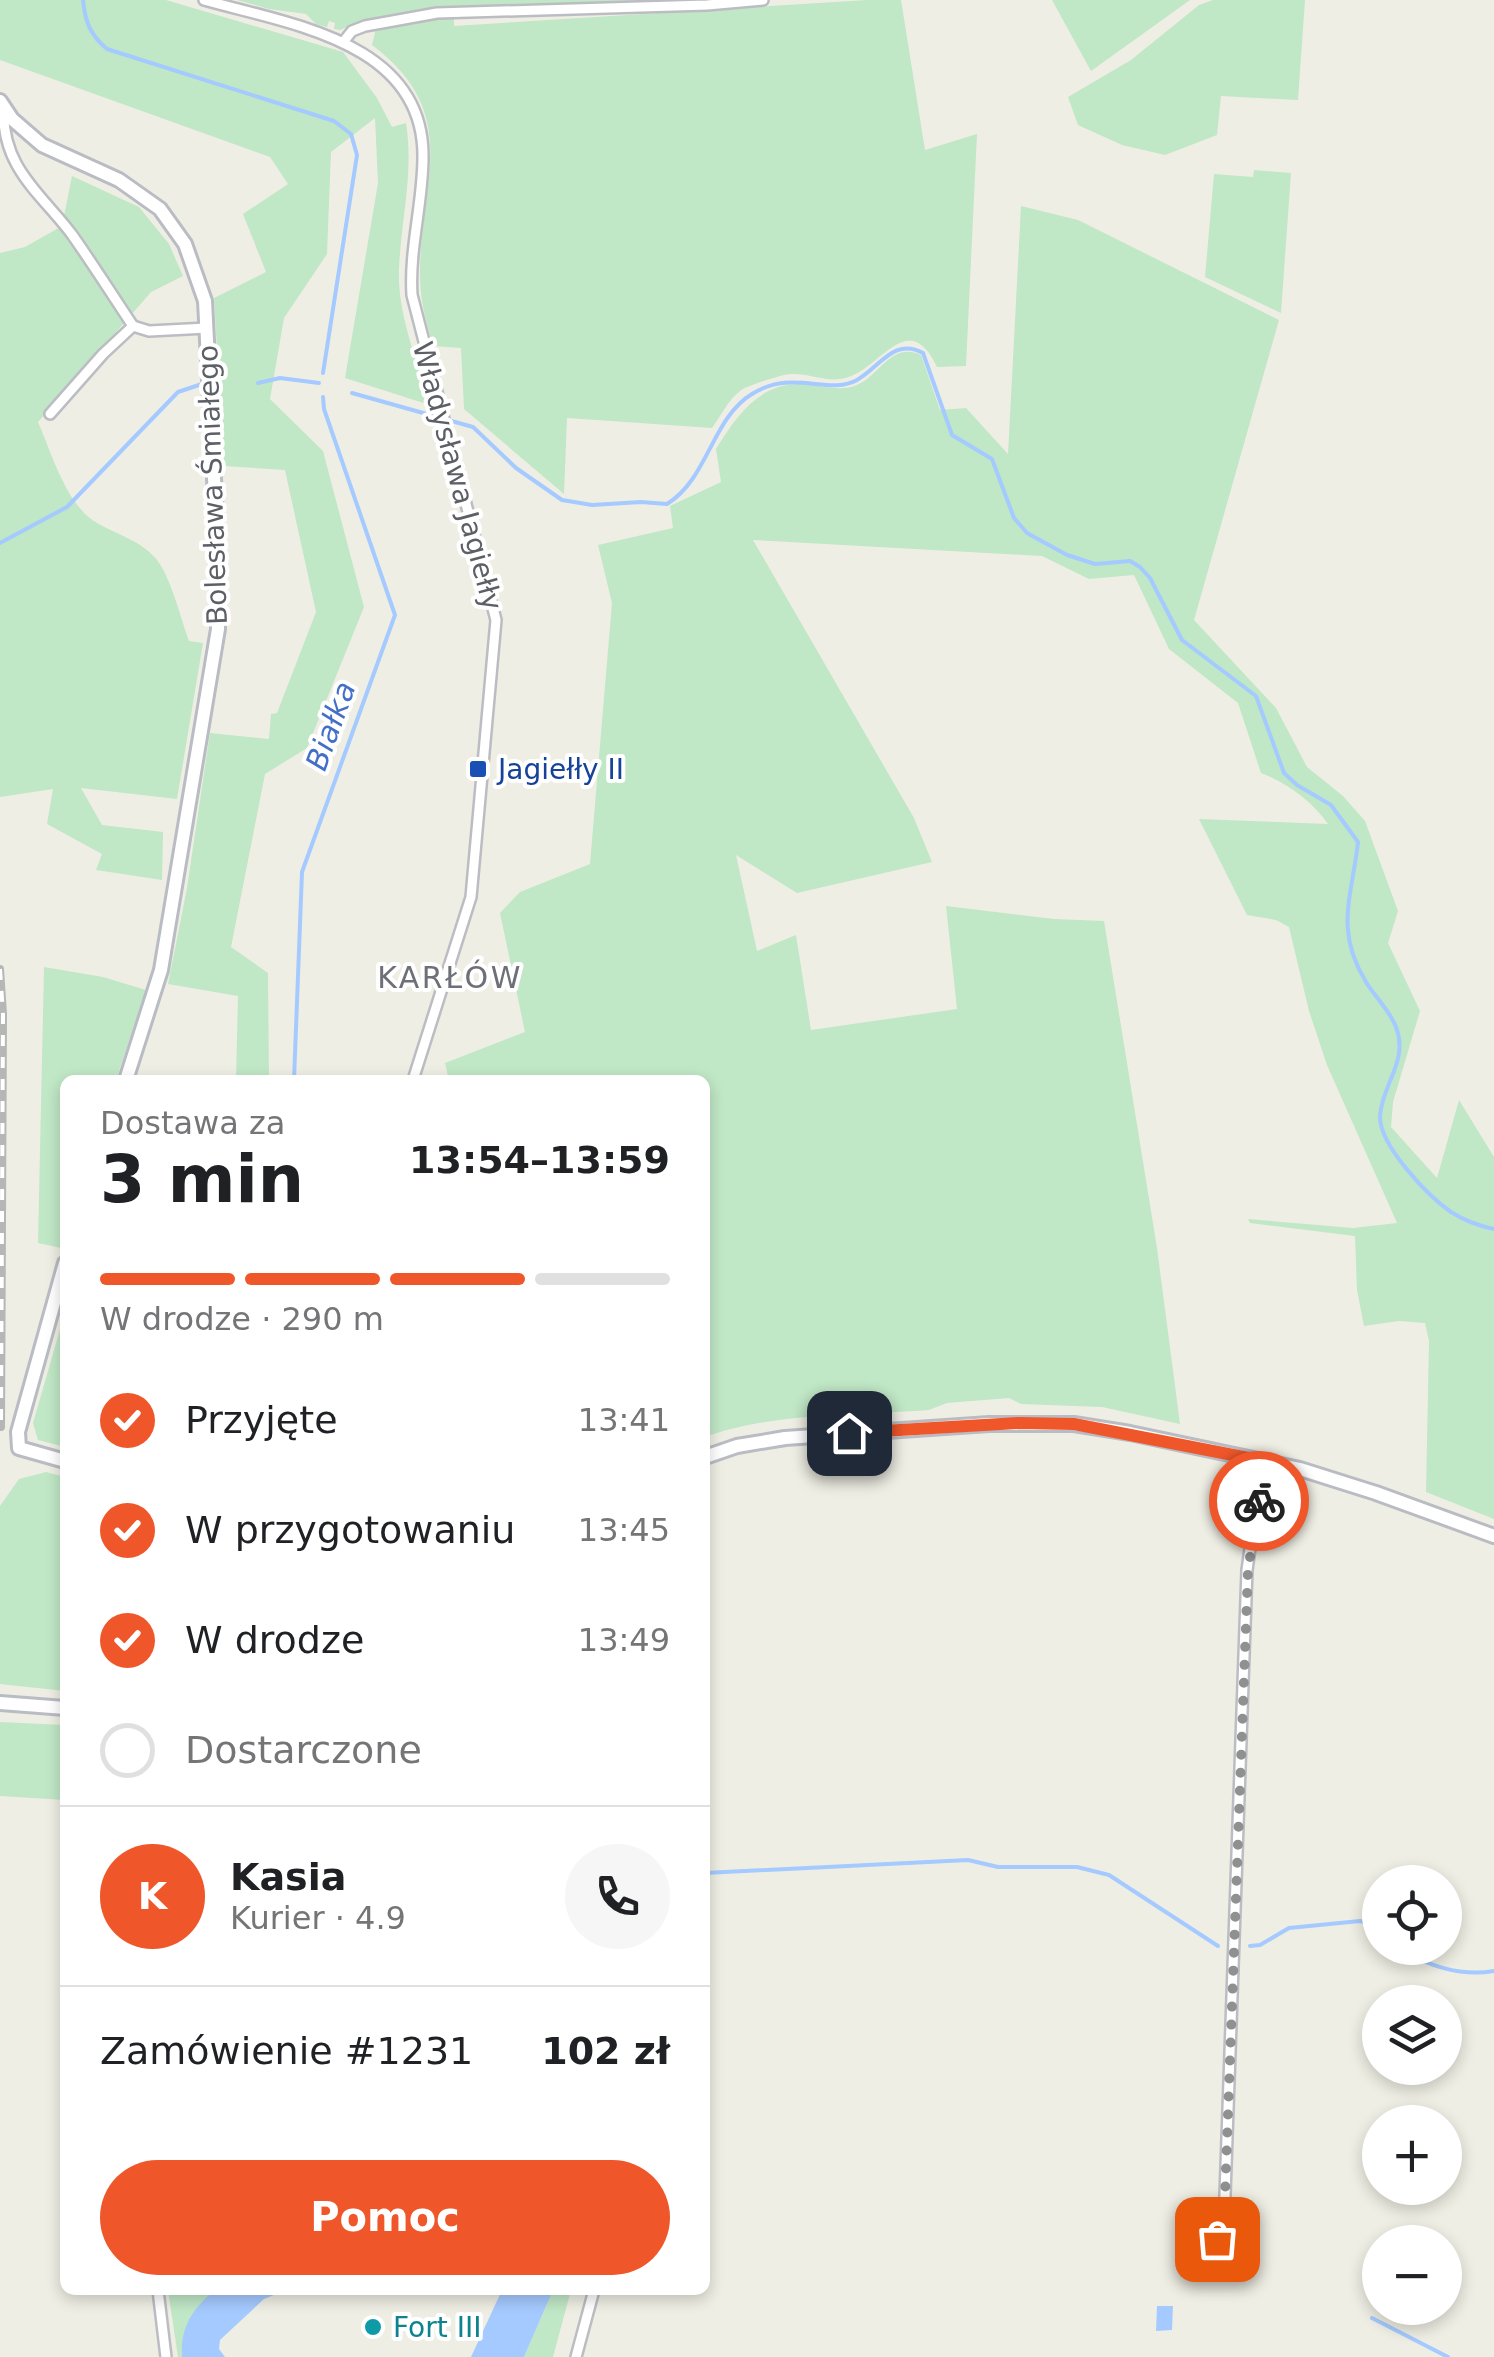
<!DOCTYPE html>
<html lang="pl">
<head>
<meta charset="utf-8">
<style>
  :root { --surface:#fff; --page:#f6f6f6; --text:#202124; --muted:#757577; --line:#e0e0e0; --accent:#ef572b }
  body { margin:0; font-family:"DejaVu Sans",sans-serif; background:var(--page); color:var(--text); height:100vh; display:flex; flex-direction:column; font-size:38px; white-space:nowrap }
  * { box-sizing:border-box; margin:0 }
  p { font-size:32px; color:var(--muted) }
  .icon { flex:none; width:55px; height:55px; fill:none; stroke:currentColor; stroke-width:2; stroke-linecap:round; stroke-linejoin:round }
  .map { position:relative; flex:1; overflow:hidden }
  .panel { position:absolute; left:60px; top:1075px; width:650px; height:1220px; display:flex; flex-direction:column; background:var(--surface); border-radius:15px; box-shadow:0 5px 15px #0003 }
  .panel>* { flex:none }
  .tools { position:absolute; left:1362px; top:1865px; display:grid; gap:20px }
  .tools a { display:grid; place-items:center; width:100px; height:100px; border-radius:50%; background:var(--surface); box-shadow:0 5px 15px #0003; font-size:50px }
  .pin { position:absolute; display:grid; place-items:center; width:85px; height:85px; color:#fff; margin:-42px; border-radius:20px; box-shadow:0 5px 15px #0006 }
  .courier { position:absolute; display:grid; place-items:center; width:100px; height:100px; margin:-50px; border:8px solid #ef572b; border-radius:50%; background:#fff; color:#222; box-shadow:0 2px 12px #0007 }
  .summary em { font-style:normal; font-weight:700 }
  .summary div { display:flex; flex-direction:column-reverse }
  .summary { display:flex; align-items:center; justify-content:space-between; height:170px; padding:0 40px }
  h1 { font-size:65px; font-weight:700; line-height:75px }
  .bar { display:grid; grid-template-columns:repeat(4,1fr); gap:15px 10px; align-content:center; height:120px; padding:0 40px }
  .bar i { height:12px; border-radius:8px; background:var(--line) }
  .bar .active { background:var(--accent) }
  .bar p { grid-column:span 4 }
  .line { display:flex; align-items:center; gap:25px; padding:0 40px; border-top:2px solid var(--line) }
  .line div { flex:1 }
  .round { display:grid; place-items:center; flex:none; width:105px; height:105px; border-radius:52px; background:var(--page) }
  ol { padding:0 40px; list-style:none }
  li { display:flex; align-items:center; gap:30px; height:110px }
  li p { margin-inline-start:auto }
  li .icon { padding:10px; border-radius:50%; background:var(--accent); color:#fff; stroke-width:4 }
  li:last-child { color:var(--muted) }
  li i { width:55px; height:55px; border:5px solid var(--line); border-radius:50% }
  .button { display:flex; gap:20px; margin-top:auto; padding:20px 40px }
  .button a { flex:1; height:115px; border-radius:60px; background:var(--accent); color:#fff; font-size:40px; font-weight:700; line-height:115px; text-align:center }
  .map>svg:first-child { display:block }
  .green { fill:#c0e7c6 }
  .water { fill:#a5caff }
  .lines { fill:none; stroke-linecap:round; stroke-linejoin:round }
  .stream { stroke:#a5caff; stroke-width:4 }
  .street-casing { stroke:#bcbdc3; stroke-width:14 }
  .secondary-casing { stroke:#babcc3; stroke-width:18 }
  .street { stroke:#fff; stroke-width:9 }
  .secondary { stroke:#fff; stroke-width:12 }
  .rail-casing { stroke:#b5b6b6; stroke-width:8 }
  .rail { stroke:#fff; stroke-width:4; stroke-dasharray:11; stroke-linecap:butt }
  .done { stroke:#8f9191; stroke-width:10; stroke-dasharray:0 18 }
  .route { stroke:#ef572b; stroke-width:12 }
  .transit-dot { fill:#1a4fb4; stroke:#fff; stroke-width:4 }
  .culture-dot { fill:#0f9aa8; stroke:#fff; stroke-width:4 }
  .labels { text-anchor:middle; stroke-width:8; stroke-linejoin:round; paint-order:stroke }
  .street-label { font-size:28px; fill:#5c5f65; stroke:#fff }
  .transit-label { font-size:28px; fill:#164399; stroke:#fff; text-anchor:start }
  .culture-label { font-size:28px; fill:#0d838f; stroke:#fff; text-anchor:start }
  .water-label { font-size:30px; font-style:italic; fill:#426fc7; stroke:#fff }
  .neighbourhood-label { font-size:30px; letter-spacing:2.5px; fill:#6d7177; stroke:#fff }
</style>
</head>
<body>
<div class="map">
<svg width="1494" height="2357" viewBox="0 0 1494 2357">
  <rect width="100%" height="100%" fill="#efeee4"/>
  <g class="green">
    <path d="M0 0H166L343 52 377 98 392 127 406 123C414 173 401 219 399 269 397 315 418 362 430 405L345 378 378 183 375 118 331 152 327 254 284 318 270 399 323 451 364 607 307 748 265 774 231 947 268 973 269 1080H236L238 996 168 984 187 888 210 733 269 739 271 714 277 713 316 612 285 470 224 466 214 298 266 272 243 214 288 184 270 157 0 60Z"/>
    <path d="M237 0H704L427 9 364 20 340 30 334 29 335 23 329 21 327 27 316 24 306 14 269 9Z"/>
    <path d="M867 0H901L925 150 977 134 966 366 937 367C908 305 879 371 845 378 827 383 810 373 791 374 783 374 746 386 740 391 729 399 720 417 712 428L567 418 564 494 464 409 461 348 433 346C428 329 423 311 421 293 412 194 471 119 372 45L376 29 432 19 454 18V26Z"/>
    <path d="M1052 0H1190L1091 71Z"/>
    <path d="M1213 0H1305L1298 100 1221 96 1217 135 1165 155 1122 145 1078 125 1068 97 1131 60 1199 5Z"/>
    <path d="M1254 170 1291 173 1281 313 1205 277 1214 174 1253 177Z"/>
    <path d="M72 176 139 207 169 244 183 276 151 292 38 422C52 454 66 505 97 523 118 535 142 541 157 560 171 578 181 619 189 641L203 643 177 799 81 788 102 825 163 832 162 880 96 870 102 854 47 824 53 789 0 797V253L25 247 62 226Z"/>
    <path d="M1021 206 1078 220 1279 320 1194 620 1276 708 1307 767 1343 796 1365 821 1398 911 1388 943 1420 1011 1393 1102 1391 1127 1437 1178 1459 1100 1494 1157V1519L1426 1492 1429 1341 1425 1323 1399 1321 1364 1326 1357 1290 1355 1236 1250 1223 1248 1219 1353 1228 1397 1223 1327 1065 1309 1011 1289 927 1276 920 1247 915 1199 819 1328 824C1312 801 1287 783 1261 773L1238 703 1169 649 1134 575 1089 579 1042 556 753 540 914 818 932 862 797 893 736 855 757 951 796 935 811 1030 957 1009 946 906 1054 919 1104 921 1157 1248 1180 1424 1102 1407 1021 1404 1009 1398 947 1403 929 1410C862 1415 767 1413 705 1437V1080H449L445 1063 525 1032 500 913 520 892 590 864 612 603 598 545 673 528 670 506 721 482 716 449C738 413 763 378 811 385 825 387 843 391 857 385 880 375 892 341 921 355L940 410 966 408 1008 454Z"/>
    <path d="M44 967 103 977 146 990 116 1080H65V1236L61 1248 38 1243Z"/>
    <path d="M65 1312V1447L38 1440 33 1423Z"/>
    <path d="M46 1472 65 1477V1691L0 1684V1506L19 1479Z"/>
    <path d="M0 1722 65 1725V1800L0 1796Z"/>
    <path d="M168 2290H215C196 2306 180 2331 182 2357H178Z"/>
    <path d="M553 2290H571L553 2357H524Z"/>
  </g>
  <g class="water">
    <path d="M215 2290H286L264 2299 220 2340 219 2349 225 2357H182C180 2327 193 2308 215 2290Z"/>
    <path d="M502 2290H553L524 2357H471Z"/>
    <path d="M1157 2306H1173L1172 2330 1156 2331Z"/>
  </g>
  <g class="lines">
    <g class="stream">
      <path d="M83 0C85 21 90 35 107 49L334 121 351 134 357 155 323 373"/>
      <path d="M258 383 280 378 319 383"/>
      <path d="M352 393 473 427 516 468 562 500 592 505 641 502 667 504C708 479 712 418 752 394 793 368 828 396 857 380 880 367 894 337 923 353L952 435 992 459 1014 518 1027 533 1067 555 1095 564 1130 561 1140 567 1150 578 1182 640 1256 696 1284 773 1297 785 1331 805 1358 842C1352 897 1334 930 1366 982 1375 997 1390 1011 1396 1027 1409 1061 1382 1084 1380 1116 1379 1145 1428 1196 1451 1212 1465 1221 1479 1226 1494 1229"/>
      <path d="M0 543 67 507 178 392 202 384"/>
      <path d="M294 1080 302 872 395 615 324 409 323 397"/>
      <path d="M705 1873 968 1860 998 1867H1077L1109 1875 1218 1946"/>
      <path d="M1250 1946 1260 1945 1289 1928 1360 1921 1373 1924 1380 1930"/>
      <path d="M1397 1948C1427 1965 1459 1977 1494 1971"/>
      <path d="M1372 2318 1448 2357"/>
    </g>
    <g class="street-casing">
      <g id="street">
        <path d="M204 0C288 24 424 41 423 157 423 203 409 249 412 295L496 620 471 897 413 1080"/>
        <path d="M344 41 352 31 365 26 437 13 707 5 763 0"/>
        <path d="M4 107C0 168 44 196 73 236 94 266 113 296 133 326"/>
        <path d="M50 414 103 354 133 326 149 331 207 328"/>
        <path d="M1217 2239 1224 2223 1247 1570 1254 1520 1269 1462"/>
        <path d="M158 2290 166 2357"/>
        <path d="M576 2357 594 2290"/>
      </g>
    </g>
    <g class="secondary-casing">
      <g id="secondary">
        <path d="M0 101 12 119 42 145 119 180 160 209 185 244 205 301 216 517 218 629 161 970 126 1080"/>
        <path d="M65 1263 18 1432 19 1448 65 1461"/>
        <path d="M705 1457 737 1446 785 1438 989 1424H1074L1130 1433 1300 1469 1376 1493 1494 1536"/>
        <path d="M0 1703 65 1708"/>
      </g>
    </g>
    <use href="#street" class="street"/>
    <use href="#secondary" class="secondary"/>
    <g class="rail-casing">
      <path id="rail" d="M0 969 3 1014 1 1427"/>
    </g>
    <use href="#rail" class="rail"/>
  </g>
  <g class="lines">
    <path class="done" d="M1217 2239 1224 2223 1248 1570 1259 1501"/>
    <path class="route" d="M849 1433 1018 1423 1074 1424 1269 1462 1259 1501"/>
  </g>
  <rect class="transit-dot" x="468" y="759" width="20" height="20" rx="5"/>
  <circle class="culture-dot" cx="373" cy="2327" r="10"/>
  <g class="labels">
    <g class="street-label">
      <text transform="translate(458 476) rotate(75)" y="10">Władysława Jagiełły</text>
      <text transform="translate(212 485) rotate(-92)" y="10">Bolesława Śmiałego</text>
    </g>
    <g class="transit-label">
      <text x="498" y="779">Jagiełły II</text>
    </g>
    <g class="culture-label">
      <text x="393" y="2337">Fort III</text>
    </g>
    <g class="water-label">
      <text transform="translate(331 726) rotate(-70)" y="10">Białka</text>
    </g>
    <g class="neighbourhood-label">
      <text x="450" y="988">KARŁÓW</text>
    </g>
  </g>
</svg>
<div class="tools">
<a><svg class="icon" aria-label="locate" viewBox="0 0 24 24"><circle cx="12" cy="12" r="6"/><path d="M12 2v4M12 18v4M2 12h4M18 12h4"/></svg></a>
<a><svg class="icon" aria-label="layers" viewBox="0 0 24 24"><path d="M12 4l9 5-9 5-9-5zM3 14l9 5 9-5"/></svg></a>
<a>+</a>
<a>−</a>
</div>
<div class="pin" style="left:1217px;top:2239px;background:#ea580c"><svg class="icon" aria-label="bag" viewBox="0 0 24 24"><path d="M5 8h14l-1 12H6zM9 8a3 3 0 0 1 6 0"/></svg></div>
<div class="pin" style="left:849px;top:1433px;background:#1f2937"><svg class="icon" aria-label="home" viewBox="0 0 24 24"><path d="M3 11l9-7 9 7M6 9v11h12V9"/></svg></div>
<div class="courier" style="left:1259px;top:1501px"><svg class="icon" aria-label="bike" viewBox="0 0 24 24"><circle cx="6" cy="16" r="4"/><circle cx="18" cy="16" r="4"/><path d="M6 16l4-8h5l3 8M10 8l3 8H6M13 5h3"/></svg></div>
<section class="panel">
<div class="summary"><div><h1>3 min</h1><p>Dostawa za</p></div><em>13:54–13:59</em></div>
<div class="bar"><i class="active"></i><i class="active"></i><i class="active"></i><i></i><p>W drodze · 290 m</p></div>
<ol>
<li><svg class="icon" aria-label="check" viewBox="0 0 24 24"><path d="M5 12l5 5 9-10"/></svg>Przyjęte<p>13:41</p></li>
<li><svg class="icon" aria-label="check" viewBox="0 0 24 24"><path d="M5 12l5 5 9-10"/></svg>W przygotowaniu<p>13:45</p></li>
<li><svg class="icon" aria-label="check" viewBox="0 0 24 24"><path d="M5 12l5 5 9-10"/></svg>W drodze<p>13:49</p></li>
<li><i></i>Dostarczone</li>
</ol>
<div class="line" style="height:180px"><b class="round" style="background:var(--accent);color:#fff">K</b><div><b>Kasia</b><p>Kurier · 4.9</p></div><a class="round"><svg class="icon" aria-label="phone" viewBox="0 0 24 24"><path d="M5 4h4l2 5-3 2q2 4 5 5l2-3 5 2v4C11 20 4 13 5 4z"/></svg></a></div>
<div class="line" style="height:130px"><div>Zamówienie #1231</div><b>102 zł</b></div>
<div class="button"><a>Pomoc</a></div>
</section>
</div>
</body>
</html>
